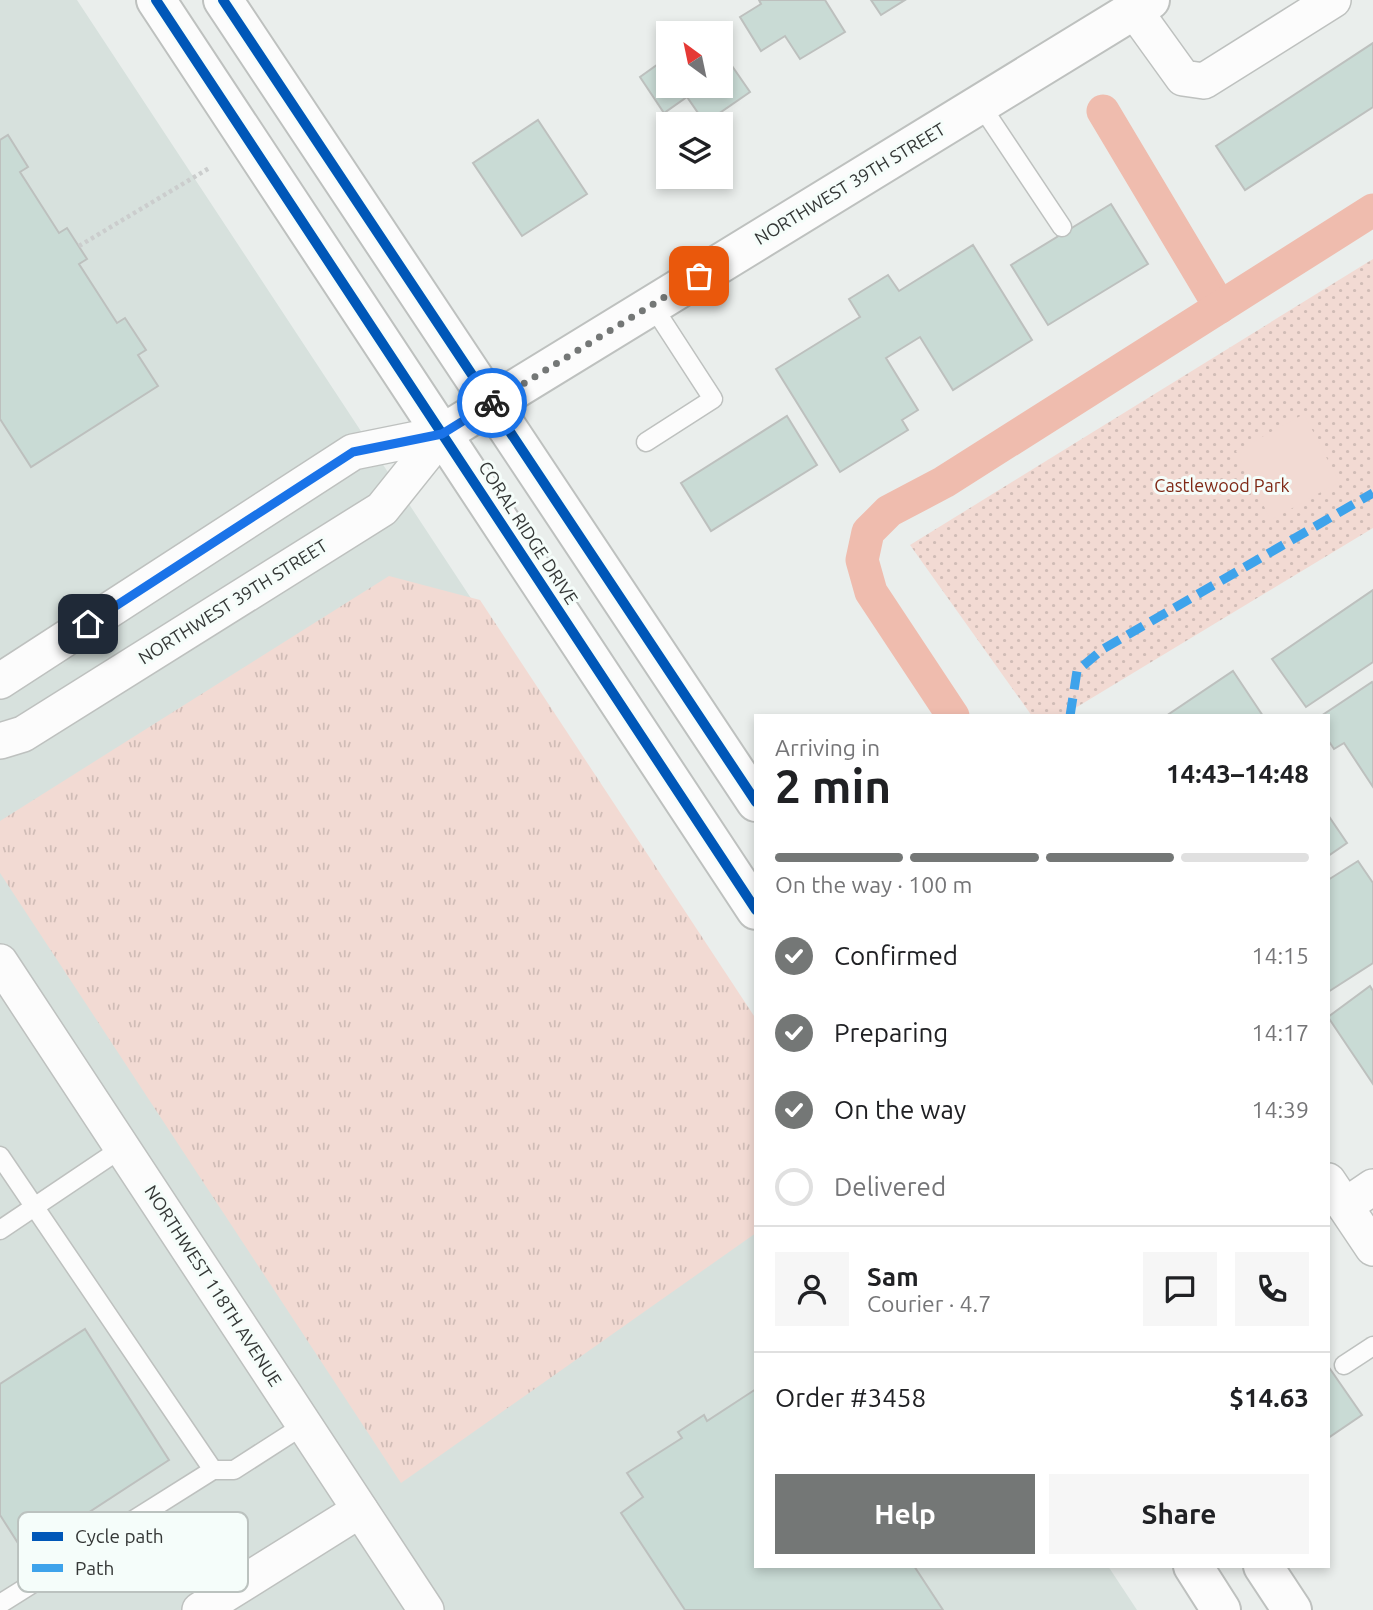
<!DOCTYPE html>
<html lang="en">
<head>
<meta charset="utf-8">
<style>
  :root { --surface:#fff; --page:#f6f6f6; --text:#202124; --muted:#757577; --line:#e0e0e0; --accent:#747776 }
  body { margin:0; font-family:Ubuntu,sans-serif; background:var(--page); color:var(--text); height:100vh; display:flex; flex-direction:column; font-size:26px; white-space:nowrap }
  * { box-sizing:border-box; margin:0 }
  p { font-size:23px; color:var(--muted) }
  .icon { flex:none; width:38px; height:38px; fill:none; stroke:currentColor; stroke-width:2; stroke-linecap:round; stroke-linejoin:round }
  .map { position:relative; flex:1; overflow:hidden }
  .drawer { position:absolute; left:754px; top:714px; width:576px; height:854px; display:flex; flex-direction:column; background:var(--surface); border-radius:0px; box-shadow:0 4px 10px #0003 }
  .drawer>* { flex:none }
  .needle { width:46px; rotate:327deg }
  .fabs { position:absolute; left:656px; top:21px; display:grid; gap:14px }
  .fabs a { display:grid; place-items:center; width:77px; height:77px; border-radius:0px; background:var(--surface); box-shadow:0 4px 10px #0003; font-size:35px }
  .pin { position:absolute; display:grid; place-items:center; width:60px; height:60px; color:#fff; margin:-30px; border-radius:14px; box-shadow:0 4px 10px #0006 }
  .courier { position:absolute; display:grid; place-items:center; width:70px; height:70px; margin:-35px; border:5px solid #1a73e8; border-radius:50%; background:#fff; color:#222; box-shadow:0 2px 9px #0007 }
  .headline em { font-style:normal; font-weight:700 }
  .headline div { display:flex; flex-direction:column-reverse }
  .headline { display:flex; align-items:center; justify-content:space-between; height:119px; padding:0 21px }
  h1 { font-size:46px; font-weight:700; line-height:52px }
  .bar { display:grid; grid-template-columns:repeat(4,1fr); gap:10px 7px; align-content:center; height:84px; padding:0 21px }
  .bar i { height:9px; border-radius:5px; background:var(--line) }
  .bar .selected { background:var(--accent) }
  .bar p { grid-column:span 4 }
  .line { display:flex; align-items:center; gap:18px; padding:0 21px; border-top:2px solid var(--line) }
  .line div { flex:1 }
  .round { display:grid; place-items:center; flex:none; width:74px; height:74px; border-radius:0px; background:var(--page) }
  ol { padding:0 21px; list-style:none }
  li { display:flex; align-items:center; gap:21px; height:77px }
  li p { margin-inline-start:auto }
  li .icon { padding:7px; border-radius:50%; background:var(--accent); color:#fff; stroke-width:4 }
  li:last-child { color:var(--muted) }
  li i { width:38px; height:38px; border:4px solid var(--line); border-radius:50% }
  .cta { display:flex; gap:14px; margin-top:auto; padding:14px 21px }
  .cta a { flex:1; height:80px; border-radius:0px; background:var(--accent); color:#fff; font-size:28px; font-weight:700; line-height:80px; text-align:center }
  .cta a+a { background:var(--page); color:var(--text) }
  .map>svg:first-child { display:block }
  .built { fill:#d7e1dd }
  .grass { fill:url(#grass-tufts) }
  .park { fill:url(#park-dots) }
  .garden { fill:#f2dad3 }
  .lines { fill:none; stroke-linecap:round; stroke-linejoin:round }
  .canal { stroke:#efbcae; stroke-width:33 }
  .building { fill:#c9dbd5; stroke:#bdc0be; stroke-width:2 }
  .service-casing { stroke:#bec1bf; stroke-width:21 }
  .minor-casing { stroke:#bec1bf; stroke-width:38 }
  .tertiary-casing { stroke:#bec1bf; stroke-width:42 }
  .secondary-casing { stroke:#bec1bf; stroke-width:42 }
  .path { stroke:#cbcdcd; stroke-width:4.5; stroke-dasharray:3.5 3.5; stroke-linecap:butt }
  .service { stroke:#fcfcfc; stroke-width:18 }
  .minor { stroke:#fcfcfc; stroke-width:35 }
  .tertiary { stroke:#fcfcfc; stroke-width:38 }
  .secondary { stroke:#fcfcfc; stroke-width:38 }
  .quiet { stroke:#3ea3eb; stroke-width:9; stroke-dasharray:18 9; stroke-linecap:butt }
  .cycleway-casing { stroke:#f5fdfa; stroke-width:15 }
  .cycleway { stroke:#0057b8; stroke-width:10 }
  .done { stroke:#747776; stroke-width:7; stroke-dasharray:0 12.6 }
  .route { stroke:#1a73e8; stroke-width:9 }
  .labels { text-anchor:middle; stroke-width:6; stroke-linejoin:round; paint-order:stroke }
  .street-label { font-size:18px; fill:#343736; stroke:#f5fdfa }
  .park-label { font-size:18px; fill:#7f2916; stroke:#f5fdfa }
  .key { fill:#f5fdfa; stroke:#bbc2bf; stroke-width:2 }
  .key-label { font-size:19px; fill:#343736 }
</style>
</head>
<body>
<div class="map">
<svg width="1373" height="1610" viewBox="0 0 1373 1610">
  <defs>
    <pattern id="grass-tufts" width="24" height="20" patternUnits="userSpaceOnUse" patternTransform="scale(1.75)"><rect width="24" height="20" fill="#f2dad3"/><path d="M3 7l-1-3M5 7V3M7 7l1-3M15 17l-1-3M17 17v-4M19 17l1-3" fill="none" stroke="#d0bcb6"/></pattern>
    <pattern id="park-dots" width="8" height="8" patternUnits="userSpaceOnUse" patternTransform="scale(1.75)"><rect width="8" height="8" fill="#f2dad3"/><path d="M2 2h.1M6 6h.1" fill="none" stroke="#d0bcb6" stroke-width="1.8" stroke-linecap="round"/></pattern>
  </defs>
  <rect width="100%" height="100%" fill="#eaeeec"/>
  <path class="built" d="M0 0H77L756 1031V1566H1108L1137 1610H0Z"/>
  <path class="grass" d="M389 576 480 600 756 1019V1233L401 1483 0 873V821Z"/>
  <path class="park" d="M1373 259V528L1062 716H1032L910 545Z"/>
  <path class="garden" d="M1304 414 1339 482 1271 520 1236 451Z"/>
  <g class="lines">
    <g class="canal">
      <path d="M1103 111 1220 307"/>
      <path d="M953 716 871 592 862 560 868 532 889 511 944 482 1373 210"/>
    </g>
  </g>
  <g class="building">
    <path d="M759 0H825L845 32 800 59 785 36 761 51 740 17 761 4Z"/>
    <path d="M871 0H905L881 15Z"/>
    <path d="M1373 43V107L1245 190 1216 146Z"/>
    <path d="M721 50 750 92 705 123 687 97 664 113 640 77 668 57V86H721Z"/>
    <path d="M538 120 587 194 522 236 473 163Z"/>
    <path d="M8 135 28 167 20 172 59 233 67 228 87 259 79 264 117 323 125 318 146 350 138 355 158 386 31 467 0 419V140Z"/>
    <path d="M1111 204 1148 264 1048 325 1011 265Z"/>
    <path d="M973 245 1032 340 953 390 920 337 886 358 918 410 902 420 908 430 840 472 776 369 860 317 849 299 888 275 899 291Z"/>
    <path d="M787 416 817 465 711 531 681 483Z"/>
    <path d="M1373 590V662L1306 707 1272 659Z"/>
    <path d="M1233 671 1263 716H1166Z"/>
    <path d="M1372 682 1373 684V787L1344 743 1334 749 1328 740V716H1321Z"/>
    <path d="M1328 815 1347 843 1328 856Z"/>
    <path d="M1358 861 1373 883V963L1328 992V880Z"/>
    <path d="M1370 986 1373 991V1084L1328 1017Z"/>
    <path d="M85 1329 169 1460 25 1554 0 1515V1384Z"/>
    <path d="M1328 1366 1362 1415 1328 1438Z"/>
    <path d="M756 1389V1566H914L943 1610H685L621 1513 643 1497 627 1473 682 1438 678 1432 704 1415 707 1421Z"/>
  </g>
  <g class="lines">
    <g class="service-casing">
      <g id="service">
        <path d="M980 104 1062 227"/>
        <path d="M646 442 713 399 652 305"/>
        <path d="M0 1156 213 1470"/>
        <path d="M0 1230 122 1148"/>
        <path d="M1344 1365 1373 1346"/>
        <path d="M0 1604 213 1470H234L304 1425"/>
      </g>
    </g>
    <g class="minor-casing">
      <g id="minor">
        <path d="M1134 10 1183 78 1204 81 1333 0"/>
        <path d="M0 681 353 452 442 434"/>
        <path d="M0 741 23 734 382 509 442 434"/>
        <path d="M0 962 426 1610"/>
        <path d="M1328 1181 1373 1248"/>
        <path d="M1345 1206 1373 1187"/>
        <path d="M200 1610 360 1510"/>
      </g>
    </g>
    <g class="tertiary-casing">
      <path id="tertiary" d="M442 434 1150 0"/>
    </g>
    <g class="secondary-casing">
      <g id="secondary">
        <path d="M156 0 756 910"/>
        <path d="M223 0 756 802"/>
        <path d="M1193 1566 1221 1610"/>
        <path d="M1263 1566 1292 1610"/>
      </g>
    </g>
    <path class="path" d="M79 246 211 167"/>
    <use href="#service" class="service"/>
    <use href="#minor" class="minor"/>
    <use href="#tertiary" class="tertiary"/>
    <use href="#secondary" class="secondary"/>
    <path class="quiet" d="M1070 716 1077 671 1103 649 1373 493"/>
    <g class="cycleway-casing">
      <g id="cycleway">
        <path d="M156 0 756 910"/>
        <path d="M223 0 756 802"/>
      </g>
    </g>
    <use href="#cycleway" class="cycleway"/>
  </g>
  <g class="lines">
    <path class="done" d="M492 403 699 276"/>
    <path class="route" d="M88 624 353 452 442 434 492 403"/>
  </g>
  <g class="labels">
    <g class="street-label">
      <text transform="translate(850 184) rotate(-31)" y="6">NORTHWEST 39TH STREET</text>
      <text transform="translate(528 533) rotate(57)" y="6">CORAL RIDGE DRIVE</text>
      <text transform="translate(233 602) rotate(-32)" y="6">NORTHWEST 39TH STREET</text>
      <text transform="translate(213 1286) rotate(57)" y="6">NORTHWEST 118TH AVENUE</text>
    </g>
    <g class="park-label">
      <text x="1222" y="492">Castlewood Park</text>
    </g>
  </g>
  <rect x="18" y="1512" width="230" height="80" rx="10" class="key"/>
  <rect x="32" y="1532" width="31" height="9" fill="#0057b8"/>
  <rect x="32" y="1564" width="31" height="8" fill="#3ea3eb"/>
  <g class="key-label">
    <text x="75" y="1543">Cycle path</text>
    <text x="75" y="1575">Path</text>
  </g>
</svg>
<div class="fabs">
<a><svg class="needle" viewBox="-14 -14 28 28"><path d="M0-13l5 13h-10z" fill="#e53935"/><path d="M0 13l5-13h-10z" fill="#757577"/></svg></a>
<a><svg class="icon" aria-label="layers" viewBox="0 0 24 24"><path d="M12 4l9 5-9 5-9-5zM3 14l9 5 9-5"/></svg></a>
</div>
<div class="pin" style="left:699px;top:276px;background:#ea580c"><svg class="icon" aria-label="bag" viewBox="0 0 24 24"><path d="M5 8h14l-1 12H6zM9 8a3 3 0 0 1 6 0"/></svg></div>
<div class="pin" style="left:88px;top:624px;background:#1f2937"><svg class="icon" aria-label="home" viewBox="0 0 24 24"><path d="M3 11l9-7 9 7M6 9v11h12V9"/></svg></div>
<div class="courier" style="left:492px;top:403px"><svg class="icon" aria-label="bike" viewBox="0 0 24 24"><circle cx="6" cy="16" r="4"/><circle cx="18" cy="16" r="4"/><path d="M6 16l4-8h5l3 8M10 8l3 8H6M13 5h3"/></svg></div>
<section class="drawer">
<div class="headline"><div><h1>2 min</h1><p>Arriving in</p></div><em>14:43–14:48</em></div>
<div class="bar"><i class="selected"></i><i class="selected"></i><i class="selected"></i><i></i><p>On the way · 100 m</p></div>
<ol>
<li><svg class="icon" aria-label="check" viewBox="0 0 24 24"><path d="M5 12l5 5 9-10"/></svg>Confirmed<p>14:15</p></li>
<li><svg class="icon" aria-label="check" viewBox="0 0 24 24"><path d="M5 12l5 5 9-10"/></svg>Preparing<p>14:17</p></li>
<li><svg class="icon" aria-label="check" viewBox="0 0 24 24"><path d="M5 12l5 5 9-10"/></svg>On the way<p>14:39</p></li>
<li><i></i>Delivered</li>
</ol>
<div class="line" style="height:126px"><a class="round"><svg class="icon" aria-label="person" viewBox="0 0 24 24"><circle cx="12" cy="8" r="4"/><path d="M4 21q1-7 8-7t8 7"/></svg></a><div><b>Sam</b><p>Courier · 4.7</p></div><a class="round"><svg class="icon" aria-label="chat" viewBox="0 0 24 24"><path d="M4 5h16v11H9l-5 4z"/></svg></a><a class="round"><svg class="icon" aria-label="phone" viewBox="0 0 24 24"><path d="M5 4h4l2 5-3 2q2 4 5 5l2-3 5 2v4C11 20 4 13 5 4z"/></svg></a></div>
<div class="line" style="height:91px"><div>Order #3458</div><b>$14.63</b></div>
<div class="cta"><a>Help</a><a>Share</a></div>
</section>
</div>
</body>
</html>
